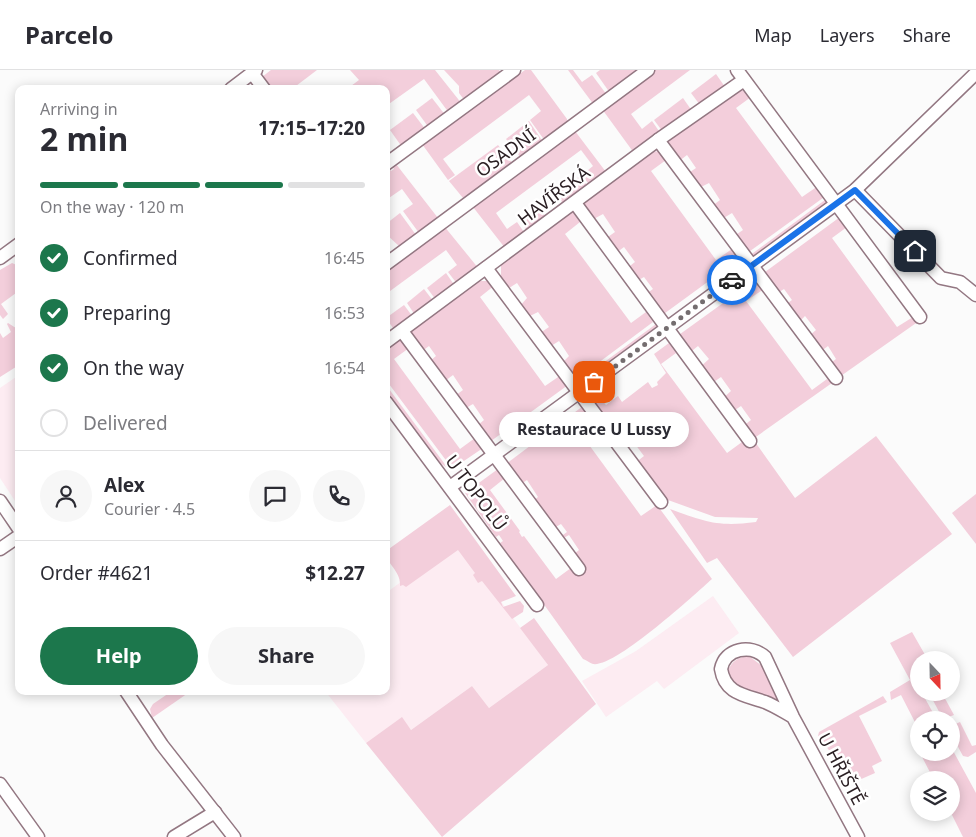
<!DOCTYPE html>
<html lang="en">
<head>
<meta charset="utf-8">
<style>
  :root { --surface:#fff; --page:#f7f7f7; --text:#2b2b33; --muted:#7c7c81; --line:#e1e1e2; --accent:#1c774c }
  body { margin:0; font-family:"Noto Sans",sans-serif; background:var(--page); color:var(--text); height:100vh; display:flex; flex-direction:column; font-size:19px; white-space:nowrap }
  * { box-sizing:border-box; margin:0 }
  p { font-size:16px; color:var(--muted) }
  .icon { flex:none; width:28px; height:28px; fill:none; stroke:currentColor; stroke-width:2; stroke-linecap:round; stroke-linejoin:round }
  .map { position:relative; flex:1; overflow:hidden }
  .drawer { position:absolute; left:15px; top:15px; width:375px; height:610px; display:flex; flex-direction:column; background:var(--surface); border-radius:10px; box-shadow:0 2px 12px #0003 }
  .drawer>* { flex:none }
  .needle { width:32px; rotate:158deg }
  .controls { position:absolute; left:910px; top:581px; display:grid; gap:10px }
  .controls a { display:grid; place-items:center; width:50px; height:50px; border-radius:50%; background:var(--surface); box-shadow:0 2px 12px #0003; font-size:25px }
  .pin { position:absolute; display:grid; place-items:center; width:42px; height:42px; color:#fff; margin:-21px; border-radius:10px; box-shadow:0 2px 8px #0006 }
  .courier { position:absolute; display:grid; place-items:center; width:50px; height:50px; margin:-25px; border:4px solid #1a73e8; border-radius:50%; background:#fff; color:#222; box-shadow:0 1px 6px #0007 }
  .bubble { position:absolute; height:35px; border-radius:18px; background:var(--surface); box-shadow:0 2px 12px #0003; font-size:16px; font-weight:700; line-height:35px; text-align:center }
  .headline em { font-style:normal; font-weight:700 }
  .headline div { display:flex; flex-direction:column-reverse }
  .headline { display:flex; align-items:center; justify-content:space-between; height:85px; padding:0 25px }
  h1 { font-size:32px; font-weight:700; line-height:38px }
  .bar { display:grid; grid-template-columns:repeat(4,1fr); gap:8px 5px; align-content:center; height:60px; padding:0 25px }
  .bar i { height:6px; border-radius:4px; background:var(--line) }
  .bar .on { background:var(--accent) }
  .bar p { grid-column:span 4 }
  .line { display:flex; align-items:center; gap:12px; padding:0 25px; border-top:1px solid var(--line) }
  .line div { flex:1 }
  .round { display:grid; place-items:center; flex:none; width:52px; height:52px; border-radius:26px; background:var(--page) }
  ol { padding:0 25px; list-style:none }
  li { display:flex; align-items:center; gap:15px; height:55px }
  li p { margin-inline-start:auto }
  li .icon { padding:5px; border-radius:50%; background:var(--accent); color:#fff; stroke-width:4 }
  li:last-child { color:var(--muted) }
  li i { width:28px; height:28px; border:2px solid var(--line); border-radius:50% }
  .cta { display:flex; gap:10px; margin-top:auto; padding:10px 25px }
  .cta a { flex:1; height:58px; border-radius:30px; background:var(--accent); color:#fff; font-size:20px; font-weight:700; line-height:58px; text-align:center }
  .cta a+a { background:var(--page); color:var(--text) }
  header { display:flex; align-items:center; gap:30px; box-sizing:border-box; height:70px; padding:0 25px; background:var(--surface); border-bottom:1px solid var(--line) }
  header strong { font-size:24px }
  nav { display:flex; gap:28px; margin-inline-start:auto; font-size:18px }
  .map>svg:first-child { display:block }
  .built { fill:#fdecf2 }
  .green { fill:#f3cedb }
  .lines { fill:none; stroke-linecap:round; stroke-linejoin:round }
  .street-casing { stroke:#937782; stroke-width:15 }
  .street { stroke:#fff; stroke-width:12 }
  .done { stroke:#746d6f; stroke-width:5; stroke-dasharray:0 9 }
  .route { stroke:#1a73e8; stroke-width:6 }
  .labels { text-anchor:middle; stroke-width:5; stroke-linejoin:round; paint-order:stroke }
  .street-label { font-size:18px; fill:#2b2024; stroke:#fff }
</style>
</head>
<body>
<header>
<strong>Parcelo</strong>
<nav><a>Map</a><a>Layers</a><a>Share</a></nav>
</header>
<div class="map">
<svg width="976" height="767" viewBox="0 0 976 767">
  <rect width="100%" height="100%" fill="#fbfbfb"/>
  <g class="built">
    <path d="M19 305V437L0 408V318Z"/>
    <path d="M456 471 548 595 489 638 472 616 411 660 401 648 366 673 325 621H386V523Z"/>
    <path d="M713 526 739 563 664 619 657 611 606 647 582 611 636 581Z"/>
  </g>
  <g class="green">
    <path d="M271 0H317L292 19H268L262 7Z"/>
    <path d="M350 0H435L462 34 449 43 424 9 386 36V19H347L359 10Z"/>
    <path d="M444 0H499L502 5 465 31 459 23V16Z"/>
    <path d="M525 0H531L534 4 567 49V53L545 71 530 50 541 41 529 25 443 89 455 105 448 110 422 74Z"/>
    <path d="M568 0H573L582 12 592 5 607 25 594 35Z"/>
    <path d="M600 0H637L638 1 610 23 596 3Z"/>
    <path d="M654 0H690L631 44 642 59 652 51 661 64 634 83 602 39Z"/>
    <path d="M716 4 725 17 700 35 691 23Z"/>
    <path d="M741 19 751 27 736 38 802 127 818 116 827 125 746 184 734 166 743 160 732 143 722 149 712 136 720 130 709 113 697 119 687 104 696 98 687 85 678 92 668 76 670 68Z"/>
    <path d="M432 28 446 46 429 58 416 40Z"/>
    <path d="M683 28 692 41 663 62 654 50Z"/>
    <path d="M413 43 426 60 402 77 390 60Z"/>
    <path d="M529 51 543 72 521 88 506 69Z"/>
    <path d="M575 61 606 102 591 117 582 105 593 96 581 80 496 143 507 159 517 152 526 165 505 178 473 137Z"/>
    <path d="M498 75 513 94 463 128 449 111Z"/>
    <path d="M652 81 661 82 666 90 651 101 716 190 732 179 739 189 661 246 646 224 653 219 644 207 637 211 626 199 635 192 624 177 616 183 605 169 615 162 603 144 592 150 580 135Z"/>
    <path d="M396 94 438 148 419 163 403 141 413 134 402 119 386 130V100L389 98 391 101 394 99 392 96Z"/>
    <path d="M580 106 589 118 565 136 556 124Z"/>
    <path d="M829 127 827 133 754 187 749 186Z"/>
    <path d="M539 137 547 149 529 163 519 151Z"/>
    <path d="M572 141 580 152 565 164 631 253 646 242 653 252 574 311 562 293 569 286 559 271 551 276 540 263 549 257 538 242 528 247 520 236 527 228 517 213 506 220 501 208V195Z"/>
    <path d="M400 143 416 165 400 177 386 164V154Z"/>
    <path d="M840 147 847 157 832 168 897 257 913 247 919 251 838 308 829 294 836 289 828 276 820 282 809 266 816 260 805 246 799 252 785 235 792 230 784 219 776 224 761 205Z"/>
    <path d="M444 156 479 199 458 215 448 202 457 195 446 180 386 224V198Z"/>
    <path d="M12 193 19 196V226L16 223 1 234 8 244 3 249 0 245V200Z"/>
    <path d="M446 203 455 216 436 230 427 218Z"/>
    <path d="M755 210 764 219 746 231 812 320 827 309 832 313 753 369 795 428 876 366 952 464 793 587 717 488 707 493 670 439C706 452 718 457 756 452L758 448 715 447 668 430H664L635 393 644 386 635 374 626 380 613 363 622 356 612 344 603 349 590 331 598 326 606 335 618 326 622 332 648 312 652 318 658 315 657 312 666 303 654 284 669 273 676 283 661 294 727 383 742 372 744 373 742 357 751 350 741 336 732 342 722 329 731 321 721 307 711 314 699 298 709 289 698 276 688 284 676 267Z"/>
    <path d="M477 211H488L495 215 480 227 545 316 561 305 568 315 491 371 478 355 484 350 473 334 466 338 456 325 463 320 453 305 445 311 430 291 436 286 429 276 421 282 407 263Z"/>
    <path d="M424 219 434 232 415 245 407 233Z"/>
    <path d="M404 235 413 247 395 261 386 248Z"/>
    <path d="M8 253 19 260V295L0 307V263L3 268 11 262 7 254Z"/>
    <path d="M656 254 657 258 582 313H576Z"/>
    <path d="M402 268 409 278 394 289 460 379 475 368 483 378 458 395 448 393 386 310V279Z"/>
    <path d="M386 315 447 397V398L439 392 386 321Z"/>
    <path d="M583 336 591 345 576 357 641 446 657 435 712 509C694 525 615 598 593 594 590 593 586 590 583 589L500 473 503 471 499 465 496 467 465 423 498 399 505 408 490 420 520 461 519 462 522 467 524 466 556 509 579 492 574 484 579 480 569 465 562 469 560 467 567 462 561 454 554 458 534 430 538 427 527 410 521 414 506 394Z"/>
    <path d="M976 424V474L952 443Z"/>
    <path d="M450 435 516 526 501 532 503 537 520 531 524 536 523 542 512 549 482 511 478 513 473 505 475 503 458 480 406 517 403 515 400 516C401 500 386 495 386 481Z"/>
    <path d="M534 548 596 634 442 767 366 673 402 647 411 660 472 616 489 638 548 595 520 558Z"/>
    <path d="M912 562 928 590H919V622L922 623 937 650H919V660L901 625 891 630 890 622 910 610 890 573Z"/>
    <path d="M749 586 762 596 777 630C762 632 733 616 727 602 732 591 738 587 749 586Z"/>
    <path d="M172 621H191L152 648 150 639 153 634Z"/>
    <path d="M929 623H942L954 645 943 649Z"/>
    <path d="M883 626 887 632 859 646 882 691 872 696 875 703 850 714 842 697 818 666 819 662Z"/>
    <path d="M960 652 972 676 976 675V682L968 687 963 686 951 664V656Z"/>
    <path d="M951 677 976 723V767H963L951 743V710H934L920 683 951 682Z"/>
  </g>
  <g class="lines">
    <g class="street-casing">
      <g id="street">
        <path d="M737 0 920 247"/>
        <path d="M252 3 264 19"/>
        <path d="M231 19 256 0"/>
        <path d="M658 70 836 308"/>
        <path d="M386 94 514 0"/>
        <path d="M855 120 941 208 960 212 976 225"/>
        <path d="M575 133 750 371"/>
        <path d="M0 188 19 174"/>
        <path d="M386 194 648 0"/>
        <path d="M486 198 661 432"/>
        <path d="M402 261 579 499"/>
        <path d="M386 272 658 70 744 10"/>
        <path d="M386 332 537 535"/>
        <path d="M450 417 855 120 976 3"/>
        <path d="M0 431 19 459"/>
        <path d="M0 479 19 466"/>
        <path d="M126 621 162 675 234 767"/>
        <path d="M793 647C784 642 775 636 765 632 745 625 725 624 721 599 725 578 751 574 765 587L793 647 858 767"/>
        <path d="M0 714 38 767"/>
        <path d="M174 767 215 742"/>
      </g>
    </g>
    <use href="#street" class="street"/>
  </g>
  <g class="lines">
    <path class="done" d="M594 312 732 210"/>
    <path class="route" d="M732 210 855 120 915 181"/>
  </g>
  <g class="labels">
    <g class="street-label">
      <text transform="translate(506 83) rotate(-36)" y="6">OSADNÍ</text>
      <text transform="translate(554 126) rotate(-37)" y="6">HAVÍŘSKÁ</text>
      <text transform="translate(476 423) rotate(53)" y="6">U TOPOLŮ</text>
      <text transform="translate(841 699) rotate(62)" y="6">U HŘIŠTĚ</text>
    </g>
  </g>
</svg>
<div class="controls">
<a><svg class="needle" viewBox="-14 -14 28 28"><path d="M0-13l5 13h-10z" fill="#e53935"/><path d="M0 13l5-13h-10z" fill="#7c7c81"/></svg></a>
<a><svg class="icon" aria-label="locate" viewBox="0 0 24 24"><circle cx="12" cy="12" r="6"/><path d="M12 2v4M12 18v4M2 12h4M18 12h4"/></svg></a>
<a><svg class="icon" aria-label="layers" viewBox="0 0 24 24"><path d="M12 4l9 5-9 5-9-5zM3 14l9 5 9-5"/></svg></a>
</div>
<div class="pin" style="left:594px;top:312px;background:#ea580c"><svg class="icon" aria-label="bag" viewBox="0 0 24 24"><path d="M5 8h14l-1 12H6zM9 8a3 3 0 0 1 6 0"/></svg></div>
<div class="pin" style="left:915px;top:181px;background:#1f2937"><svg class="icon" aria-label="home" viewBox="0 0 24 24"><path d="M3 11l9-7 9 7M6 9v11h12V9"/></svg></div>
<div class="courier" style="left:732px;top:210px"><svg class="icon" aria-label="car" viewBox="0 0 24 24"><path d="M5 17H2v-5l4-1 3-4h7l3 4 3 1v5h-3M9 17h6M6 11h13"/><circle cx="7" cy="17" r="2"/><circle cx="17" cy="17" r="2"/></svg></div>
<div class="bubble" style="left:499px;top:342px;width:190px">Restaurace U Lussy</div>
<section class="drawer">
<div class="headline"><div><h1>2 min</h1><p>Arriving in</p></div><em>17:15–17:20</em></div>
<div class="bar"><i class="on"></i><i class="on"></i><i class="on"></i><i></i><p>On the way · 120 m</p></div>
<ol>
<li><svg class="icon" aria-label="check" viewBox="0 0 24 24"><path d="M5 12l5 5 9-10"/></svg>Confirmed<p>16:45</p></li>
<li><svg class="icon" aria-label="check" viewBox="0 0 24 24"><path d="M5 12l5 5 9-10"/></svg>Preparing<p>16:53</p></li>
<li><svg class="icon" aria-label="check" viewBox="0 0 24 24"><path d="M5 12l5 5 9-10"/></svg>On the way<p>16:54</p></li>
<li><i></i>Delivered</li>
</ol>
<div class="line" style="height:90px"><a class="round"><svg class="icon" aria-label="person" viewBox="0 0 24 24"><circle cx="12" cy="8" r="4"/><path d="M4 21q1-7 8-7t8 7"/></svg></a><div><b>Alex</b><p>Courier · 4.5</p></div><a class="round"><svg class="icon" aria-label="chat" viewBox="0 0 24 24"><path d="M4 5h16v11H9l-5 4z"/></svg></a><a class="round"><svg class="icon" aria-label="phone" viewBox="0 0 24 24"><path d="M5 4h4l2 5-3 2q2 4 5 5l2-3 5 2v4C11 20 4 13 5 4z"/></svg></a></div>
<div class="line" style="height:65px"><div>Order #4621</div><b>$12.27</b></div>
<div class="cta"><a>Help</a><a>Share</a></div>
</section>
</div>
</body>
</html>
